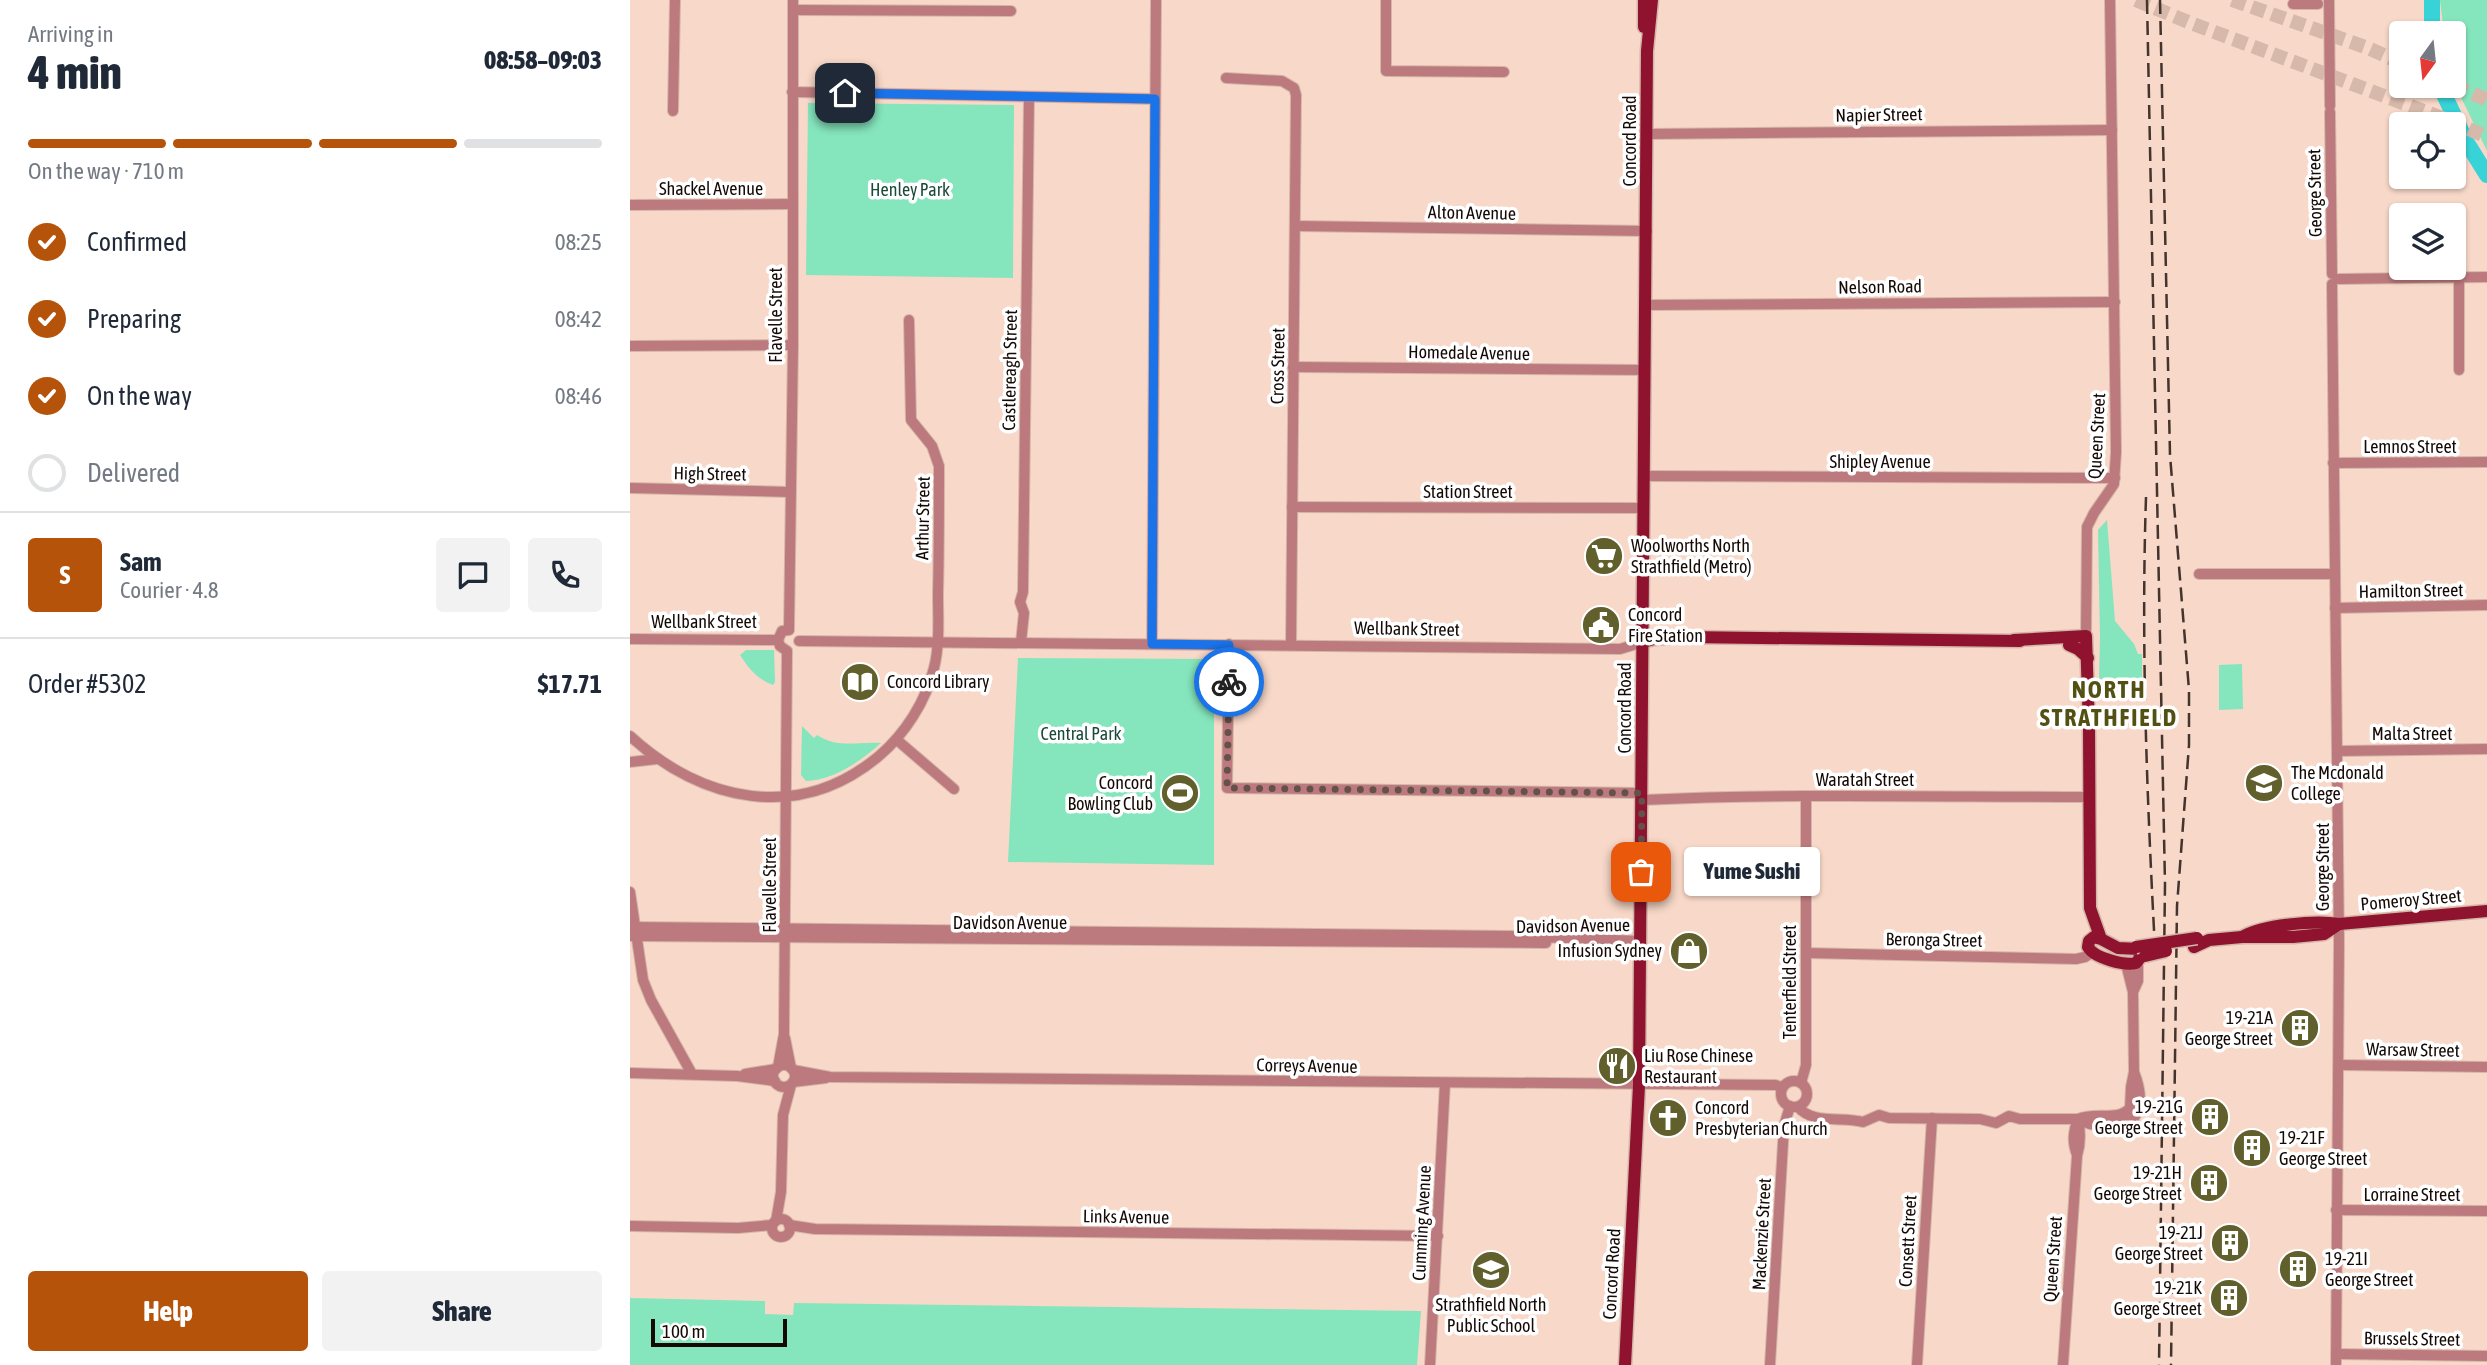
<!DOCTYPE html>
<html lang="en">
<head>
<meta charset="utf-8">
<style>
  :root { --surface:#fff; --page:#f2f2f3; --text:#1f2937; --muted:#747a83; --line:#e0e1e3; --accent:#b45309 }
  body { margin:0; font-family:"Asap Condensed",sans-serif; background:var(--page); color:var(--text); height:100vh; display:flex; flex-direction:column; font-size:26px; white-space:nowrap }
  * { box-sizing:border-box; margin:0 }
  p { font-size:23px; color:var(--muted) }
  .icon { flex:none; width:38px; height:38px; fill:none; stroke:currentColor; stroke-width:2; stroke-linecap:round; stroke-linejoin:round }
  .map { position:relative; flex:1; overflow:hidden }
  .details { display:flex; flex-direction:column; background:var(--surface); width:630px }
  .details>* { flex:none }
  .needle { width:46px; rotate:195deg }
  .tools { position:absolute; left:1759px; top:21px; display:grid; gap:14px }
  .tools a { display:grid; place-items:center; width:77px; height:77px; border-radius:7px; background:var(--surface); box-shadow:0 2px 5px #0004; font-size:35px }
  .scale { position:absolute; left:21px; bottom:18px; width:136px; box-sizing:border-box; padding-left:7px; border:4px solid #140905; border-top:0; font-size:19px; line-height:24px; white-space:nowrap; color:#140905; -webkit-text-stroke:5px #fff; paint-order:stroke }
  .pin { position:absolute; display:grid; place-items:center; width:60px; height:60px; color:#fff; margin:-30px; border-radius:14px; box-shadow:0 4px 10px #0006 }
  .courier { position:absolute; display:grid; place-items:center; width:70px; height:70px; margin:-35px; border:5px solid #1a73e8; border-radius:50%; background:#fff; color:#222; box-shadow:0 2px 9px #0007 }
  .bubble { position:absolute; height:49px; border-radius:7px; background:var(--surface); box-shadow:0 2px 5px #0004; font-size:23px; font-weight:800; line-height:49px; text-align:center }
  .headline em { font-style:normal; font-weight:800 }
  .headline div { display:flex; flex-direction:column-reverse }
  .headline { display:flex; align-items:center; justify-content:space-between; height:119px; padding:0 28px }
  h1 { font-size:46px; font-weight:800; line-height:52px }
  .bar { display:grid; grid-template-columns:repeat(4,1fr); gap:10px 7px; align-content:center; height:84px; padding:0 28px }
  .bar i { height:9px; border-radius:5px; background:var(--line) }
  .bar .current { background:var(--accent) }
  .bar p { grid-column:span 4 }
  .line { display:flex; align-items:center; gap:18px; padding:0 28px; border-top:2px solid var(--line) }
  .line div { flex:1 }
  .round { display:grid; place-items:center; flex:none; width:74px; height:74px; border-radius:7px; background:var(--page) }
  ol { padding:0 28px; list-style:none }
  li { display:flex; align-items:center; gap:21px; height:77px }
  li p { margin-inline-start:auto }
  li .icon { padding:7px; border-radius:50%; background:var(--accent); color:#fff; stroke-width:4 }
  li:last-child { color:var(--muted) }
  li i { width:38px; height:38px; border:4px solid var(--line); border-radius:50% }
  .button { display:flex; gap:14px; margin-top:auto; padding:14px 28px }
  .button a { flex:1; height:80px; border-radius:7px; background:var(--accent); color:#fff; font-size:28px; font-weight:800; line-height:80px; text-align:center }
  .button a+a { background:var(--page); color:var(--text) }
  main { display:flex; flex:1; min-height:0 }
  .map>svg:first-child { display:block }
  .green { fill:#85e6bd }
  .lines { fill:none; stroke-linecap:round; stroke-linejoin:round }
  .river { stroke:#37d3d7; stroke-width:16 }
  .highway-tunnel { stroke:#d6b9ab; stroke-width:14; stroke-dasharray:14 7; stroke-linecap:butt }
  .minor-casing { stroke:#d4b7a9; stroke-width:12 }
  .major-casing { stroke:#d4b7a9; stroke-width:15 }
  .minor { stroke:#bc7a7e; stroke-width:10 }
  .major { stroke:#8f132f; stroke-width:12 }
  .rail { stroke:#44342e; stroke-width:2.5; stroke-dasharray:14 7; stroke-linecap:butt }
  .major-bridge-casing { stroke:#d4b7a9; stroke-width:15; stroke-linecap:butt }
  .major-bridge { stroke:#8f132f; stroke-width:12 }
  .done { stroke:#645149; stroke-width:7; stroke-dasharray:0 12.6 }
  .route { stroke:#1a73e8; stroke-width:9 }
  .labels { text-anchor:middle; stroke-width:7; stroke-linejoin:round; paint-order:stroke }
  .street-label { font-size:18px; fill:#140905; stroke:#fff }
  .park-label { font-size:18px; fill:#1b4b38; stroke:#fff }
  .poi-label { font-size:18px; fill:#140905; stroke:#fff; text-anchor:start }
  .district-label { font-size:24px; font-weight:bold; letter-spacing:2px; fill:#525013; stroke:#fff }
</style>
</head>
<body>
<main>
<section class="details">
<div class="headline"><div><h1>4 min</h1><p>Arriving in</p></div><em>08:58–09:03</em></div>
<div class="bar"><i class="current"></i><i class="current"></i><i class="current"></i><i></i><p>On the way · 710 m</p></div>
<ol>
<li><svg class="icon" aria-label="check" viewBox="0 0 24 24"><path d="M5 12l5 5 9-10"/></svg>Confirmed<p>08:25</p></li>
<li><svg class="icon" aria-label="check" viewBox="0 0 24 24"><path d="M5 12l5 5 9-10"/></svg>Preparing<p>08:42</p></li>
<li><svg class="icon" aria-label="check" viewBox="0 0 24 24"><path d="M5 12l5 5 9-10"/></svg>On the way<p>08:46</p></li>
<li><i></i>Delivered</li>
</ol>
<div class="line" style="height:126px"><b class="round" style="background:var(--accent);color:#fff">S</b><div><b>Sam</b><p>Courier · 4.8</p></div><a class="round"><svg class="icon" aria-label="chat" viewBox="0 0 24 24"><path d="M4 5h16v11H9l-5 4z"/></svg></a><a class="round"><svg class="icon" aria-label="phone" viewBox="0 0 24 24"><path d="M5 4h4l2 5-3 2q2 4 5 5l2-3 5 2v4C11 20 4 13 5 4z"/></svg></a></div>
<div class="line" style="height:91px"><div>Order #5302</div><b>$17.71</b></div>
<div class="button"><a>Help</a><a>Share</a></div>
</section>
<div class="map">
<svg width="1857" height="1365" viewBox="0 0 1857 1365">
  <rect width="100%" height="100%" fill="#f8d8c8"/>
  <g class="green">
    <path d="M1810 0H1857V151L1824 83V33H1814Z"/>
    <path d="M178 103 384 105 383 278 176 275Z"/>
    <path d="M1477 520 1485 621 1504 644 1508 654H1512V681L1469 679 1470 638 1468 530Z"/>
    <path d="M116 650H144L145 682 143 685C127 679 119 669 110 655Z"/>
    <path d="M388 658 584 659V865L378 862Z"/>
    <path d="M1612 664 1613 709 1589 710V665Z"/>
    <path d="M172 726 184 738 187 735C209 749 227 741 251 743 231 761 204 780 176 781L171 775Z"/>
    <path d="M0 1298 135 1301V1314L163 1315 164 1303 791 1311 787 1365H0Z"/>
  </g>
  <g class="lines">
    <g class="river">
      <path d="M1802 0V33"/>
      <path d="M1810 86 1837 143 1857 175"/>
    </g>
    <g class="highway-tunnel">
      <path d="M1506 0 1558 22 1823 122 1857 137"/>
      <path d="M1602 0 1738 48 1771 63"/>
      <path d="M1824 85 1857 100"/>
    </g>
    <g class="minor-casing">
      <g id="minor">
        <path d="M756 0V71L874 72"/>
        <path d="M1699 0 1700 106"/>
        <path d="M1663 4H1688"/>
        <path d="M163 10 381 11"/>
        <path d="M596 78 652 81 664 88 666 95 661 645"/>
        <path d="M162 92 525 99"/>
        <path d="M43 111 45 0"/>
        <path d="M1700 112 1702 274"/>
        <path d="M1017 134 1482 130"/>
        <path d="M0 205 162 204"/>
        <path d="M666 226 1017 231"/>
        <path d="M1829 277V370"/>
        <path d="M1708 279 1857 277"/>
        <path d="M1702 284 1709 943 1706 1365"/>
        <path d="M1016 305 1485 302"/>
        <path d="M0 346 163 345"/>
        <path d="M663 367 1015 370"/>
        <path d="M1703 463 1857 462"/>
        <path d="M1014 476 1485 478"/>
        <path d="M0 488 160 492"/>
        <path d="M662 507 1014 508"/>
        <path d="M1569 574H1704"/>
        <path d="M1705 608 1857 605"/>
        <path d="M159 630 163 345V0"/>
        <path d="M1456 636 1457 527 1464 513 1484 484 1486 452 1480 0"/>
        <path d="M0 639 148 640"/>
        <path d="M169 641 990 649 1013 642"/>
        <path d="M391 642 394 613 390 602 393 592 399 97"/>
        <path d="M522 644 526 0"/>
        <path d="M599 644 597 788 1012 793"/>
        <path d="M157 651 150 646 148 640 152 631 159 630"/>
        <path d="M0 736C72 802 169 823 249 756 275 734 296 701 304 668 310 645 308 618 308 594 309 551 309 509 309 466L302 446 281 420 279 320"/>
        <path d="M267 740 324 789"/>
        <path d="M1708 751 1857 749"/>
        <path d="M0 762 27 759"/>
        <path d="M1012 800C1161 793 1310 797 1459 797"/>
        <path d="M0 892 13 980 21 1000 62 1074"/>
        <path d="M0 927 881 936 1010 941"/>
        <path d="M0 936 916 943"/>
        <path d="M1176 953 1446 959 1455 957 1461 953"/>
        <path d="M1503 992 1508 981V962"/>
        <path d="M155 1038 161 1068"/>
        <path d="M1710 1065 1857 1067"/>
        <circle cx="154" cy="1076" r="11"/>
        <path d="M148 1067 154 1034 157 651"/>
        <path d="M163 1070 200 1077 1146 1085 1152 1088"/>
        <path d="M0 1073 107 1076 145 1081"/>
        <path d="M115 1074 146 1069"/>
        <circle cx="1164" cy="1094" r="13"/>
        <path d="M163 1082 196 1078"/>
        <path d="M1171 1083 1176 1065V796"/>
        <path d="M1168 1107C1183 1125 1213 1116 1233 1122L1249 1115 1259 1118 1350 1119 1366 1123 1379 1116 1390 1119H1448"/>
        <path d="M1448 1119C1462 1128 1490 1128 1504 1118 1514 1104 1510 1087 1504 1072"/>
        <path d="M1447 1155C1442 1142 1443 1132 1448 1119 1465 1111 1488 1122 1500 1108L1501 1087 1504 1072 1503 992 1496 964"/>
        <path d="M1706 1210 1857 1211"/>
        <circle cx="151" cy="1228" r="9"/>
        <path d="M146 1221 151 1192 153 1115 161 1085"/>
        <path d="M159 1225 185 1229 808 1236"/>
        <path d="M0 1226 108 1228 142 1225"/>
        <path d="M1706 1354 1857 1356"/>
        <path d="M800 1365 815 1083"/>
        <path d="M1140 1365 1154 1126 1160 1106"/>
        <path d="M1287 1365 1302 1118"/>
        <path d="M1433 1365 1447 1156C1451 1143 1451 1133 1448 1119"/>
      </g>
    </g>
    <g class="major-casing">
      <g id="major">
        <path d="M1014 0V27"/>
        <path d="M1384 640 1456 636 1459 728 1460 908 1471 939 1488 948 1509 949 1510 958 1506 963C1495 966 1464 958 1458 947L1459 941 1464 937 1471 939"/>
        <path d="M1013 642 1024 639 1055 637 1390 641"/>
        <path d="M1439 645 1448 649 1458 658"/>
        <path d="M1612 937C1633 925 1685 920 1709 924L1857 911"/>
        <path d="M1564 947 1579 940 1612 937H1663L1694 934 1709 924"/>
        <path d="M995 1365 1009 1085 1017 51 1022 0"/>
      </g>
    </g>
    <use href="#minor" class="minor"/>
    <use href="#major" class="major"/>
    <g class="rail">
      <path d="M1517 0 1535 884 1529 1365"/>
      <path d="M1530 0 1540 455 1559 690V745L1547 906 1541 1365"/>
      <path d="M1516 497C1511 647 1517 799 1525 949"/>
    </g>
    <g class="major-bridge-casing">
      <g id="major-bridge">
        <path d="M1506 947 1567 938"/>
        <path d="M1515 956 1536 951"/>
      </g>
    </g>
    <use href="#major-bridge" class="major-bridge"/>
  </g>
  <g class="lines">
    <path class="done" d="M599 682 597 788 1012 793 1011 872"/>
    <path class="route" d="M215 93 525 99 522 644 599 645V682"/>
  </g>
  <defs>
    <g id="supermarket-disc" transform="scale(2.0125)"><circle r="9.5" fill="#61602d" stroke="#fff"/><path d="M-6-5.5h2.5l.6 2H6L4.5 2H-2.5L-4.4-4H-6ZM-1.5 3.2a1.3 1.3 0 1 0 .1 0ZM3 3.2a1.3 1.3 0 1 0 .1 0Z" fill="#fff"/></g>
    <g id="civic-disc" transform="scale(2.0125)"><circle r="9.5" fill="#61602d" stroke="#fff"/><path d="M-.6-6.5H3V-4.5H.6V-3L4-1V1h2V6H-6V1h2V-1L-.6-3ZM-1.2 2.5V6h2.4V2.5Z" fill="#fff"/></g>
    <g id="library-disc" transform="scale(2.0125)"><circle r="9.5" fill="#61602d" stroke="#fff"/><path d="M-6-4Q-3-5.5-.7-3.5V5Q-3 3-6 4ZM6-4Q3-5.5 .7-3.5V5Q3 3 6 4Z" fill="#fff"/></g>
    <g id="school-disc" transform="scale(2.0125)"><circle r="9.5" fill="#61602d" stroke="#fff"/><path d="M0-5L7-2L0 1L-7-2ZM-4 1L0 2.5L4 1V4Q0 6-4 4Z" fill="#fff"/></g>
    <g id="stadium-disc" transform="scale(2.0125)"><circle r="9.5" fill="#61602d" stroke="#fff"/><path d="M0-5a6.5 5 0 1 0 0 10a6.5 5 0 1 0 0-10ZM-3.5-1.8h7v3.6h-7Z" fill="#fff"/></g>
    <g id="shop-disc" transform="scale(2.0125)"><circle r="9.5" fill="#61602d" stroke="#fff"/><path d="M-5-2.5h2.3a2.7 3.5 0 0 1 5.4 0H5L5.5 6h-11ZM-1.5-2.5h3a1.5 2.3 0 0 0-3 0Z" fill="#fff"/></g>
    <g id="building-disc" transform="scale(2.0125)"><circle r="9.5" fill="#61602d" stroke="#fff"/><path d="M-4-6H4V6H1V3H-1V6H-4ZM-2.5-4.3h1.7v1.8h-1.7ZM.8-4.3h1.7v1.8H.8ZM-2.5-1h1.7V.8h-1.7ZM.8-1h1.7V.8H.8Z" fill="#fff"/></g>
    <g id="restaurant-disc" transform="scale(2.0125)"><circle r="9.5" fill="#61602d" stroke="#fff"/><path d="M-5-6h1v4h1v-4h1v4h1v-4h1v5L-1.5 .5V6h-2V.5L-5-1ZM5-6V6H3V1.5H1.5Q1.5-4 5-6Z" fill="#fff"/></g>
    <g id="church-disc" transform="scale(2.0125)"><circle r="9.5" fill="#61602d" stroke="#fff"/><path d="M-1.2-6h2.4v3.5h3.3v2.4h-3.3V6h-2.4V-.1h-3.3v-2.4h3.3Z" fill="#fff"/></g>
  </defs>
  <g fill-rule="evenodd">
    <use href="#supermarket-disc" x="974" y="556"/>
    <use href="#civic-disc" x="971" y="625"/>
    <use href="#library-disc" x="230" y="682"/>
    <use href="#school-disc" x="1634" y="783"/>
    <use href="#stadium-disc" x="550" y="793"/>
    <use href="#shop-disc" x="1059" y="951"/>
    <use href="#building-disc" x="1670" y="1028"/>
    <use href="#restaurant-disc" x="987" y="1066"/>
    <use href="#building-disc" x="1580" y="1117"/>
    <use href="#church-disc" x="1038" y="1118"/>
    <use href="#building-disc" x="1622" y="1148"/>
    <use href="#building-disc" x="1579" y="1183"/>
    <use href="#building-disc" x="1600" y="1243"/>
    <use href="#building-disc" x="1668" y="1269"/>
    <use href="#school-disc" x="861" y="1270"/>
    <use href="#building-disc" x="1599" y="1298"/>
  </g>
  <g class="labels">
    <g class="street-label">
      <text transform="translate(1249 115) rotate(-1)" y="6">Napier Street</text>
      <text transform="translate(1000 141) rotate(-90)" y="6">Concord Road</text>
      <text x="81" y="195">Shackel Avenue</text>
      <text transform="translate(1685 193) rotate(-91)" y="6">George Street</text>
      <text transform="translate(842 213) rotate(1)" y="6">Alton Avenue</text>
      <text transform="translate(1250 287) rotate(-1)" y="6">Nelson Road</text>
      <text transform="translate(146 315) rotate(-90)" y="6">Flavelle Street</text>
      <text transform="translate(839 353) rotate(1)" y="6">Homedale Avenue</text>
      <text transform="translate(648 366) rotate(-89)" y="6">Cross Street</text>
      <text transform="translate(380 370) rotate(-89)" y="6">Castlereagh Street</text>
      <text transform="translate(1467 436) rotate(-87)" y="6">Queen Street</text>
      <text x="1780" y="453">Lemnos Street</text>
      <text x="1250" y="468">Shipley Avenue</text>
      <text transform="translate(80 474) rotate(1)" y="6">High Street</text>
      <text x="838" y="498">Station Street</text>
      <text transform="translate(293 518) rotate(-89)" y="6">Arthur Street</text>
      <text transform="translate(1781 591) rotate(-1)" y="6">Hamilton Street</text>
      <text x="74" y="628">Wellbank Street</text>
      <text transform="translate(777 629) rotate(1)" y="6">Wellbank Street</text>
      <text transform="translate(995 708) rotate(-90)" y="6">Concord Road</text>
      <text x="1782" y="740">Malta Street</text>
      <text x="1235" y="786">Waratah Street</text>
      <text transform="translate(1693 867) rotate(-90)" y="6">George Street</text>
      <text transform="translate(140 885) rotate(-90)" y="6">Flavelle Street</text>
      <text transform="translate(1781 900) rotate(-5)" y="6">Pomeroy Street</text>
      <text x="380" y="929">Davidson Avenue</text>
      <text transform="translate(943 926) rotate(-1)" y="6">Davidson Avenue</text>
      <text transform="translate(1304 940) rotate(1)" y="6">Beronga Street</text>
      <text transform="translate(1160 982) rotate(-90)" y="6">Tenterfield Street</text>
      <text transform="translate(1783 1050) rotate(1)" y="6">Warsaw Street</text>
      <text transform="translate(677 1066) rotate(1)" y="6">Correys Avenue</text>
      <text x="1782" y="1201">Lorraine Street</text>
      <text transform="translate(496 1217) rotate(1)" y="6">Links Avenue</text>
      <text transform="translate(792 1223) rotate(-87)" y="6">Cumming Avenue</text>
      <text transform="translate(1132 1234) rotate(-87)" y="6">Mackenzie Street</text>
      <text transform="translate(1278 1241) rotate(-87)" y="6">Consett Street</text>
      <text transform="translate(1423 1259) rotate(-86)" y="6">Queen Street</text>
      <text transform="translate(982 1274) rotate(-87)" y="6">Concord Road</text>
      <text transform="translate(1782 1339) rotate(1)" y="6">Brussels Street</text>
    </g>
    <g class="park-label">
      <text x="280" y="196">Henley Park</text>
      <text x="451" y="740">Central Park</text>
    </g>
    <g class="poi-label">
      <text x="1001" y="552">Woolworths North<tspan x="1001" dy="21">Strathfield (Metro)</tspan></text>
      <text x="998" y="621">Concord<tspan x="998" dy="21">Fire Station</tspan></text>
      <text x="257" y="688">Concord Library</text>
      <text x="1661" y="779">The Mcdonald<tspan x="1661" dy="21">College</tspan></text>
      <text x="523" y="789" text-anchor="end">Concord<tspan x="523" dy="21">Bowling Club</tspan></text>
      <text x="1032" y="957" text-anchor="end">Infusion Sydney</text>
      <text x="1643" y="1024" text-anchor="end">19-21A<tspan x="1643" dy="21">George Street</tspan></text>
      <text x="1014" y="1062">Liu Rose Chinese<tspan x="1014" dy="21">Restaurant</tspan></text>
      <text x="1553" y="1113" text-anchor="end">19-21G<tspan x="1553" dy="21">George Street</tspan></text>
      <text x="1065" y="1114">Concord<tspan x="1065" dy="21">Presbyterian Church</tspan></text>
      <text x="1649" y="1144">19-21F<tspan x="1649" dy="21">George Street</tspan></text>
      <text x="1552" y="1179" text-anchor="end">19-21H<tspan x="1552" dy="21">George Street</tspan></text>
      <text x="1573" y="1239" text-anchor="end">19-21J<tspan x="1573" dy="21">George Street</tspan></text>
      <text x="1695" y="1265">19-21I<tspan x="1695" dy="21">George Street</tspan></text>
      <text x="1572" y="1294" text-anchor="end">19-21K<tspan x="1572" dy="21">George Street</tspan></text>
      <text x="861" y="1311" text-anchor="middle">Strathfield North<tspan x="861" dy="21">Public School</tspan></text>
    </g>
    <g class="district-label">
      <text x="1479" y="698">NORTH<tspan x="1479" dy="28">STRATHFIELD</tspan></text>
    </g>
  </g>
</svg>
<div class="tools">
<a><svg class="needle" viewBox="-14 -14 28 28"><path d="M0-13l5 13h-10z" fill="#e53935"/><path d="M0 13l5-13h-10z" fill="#747a83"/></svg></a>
<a><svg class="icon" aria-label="locate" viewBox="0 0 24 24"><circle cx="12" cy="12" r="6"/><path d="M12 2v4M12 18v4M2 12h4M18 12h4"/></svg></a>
<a><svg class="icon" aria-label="layers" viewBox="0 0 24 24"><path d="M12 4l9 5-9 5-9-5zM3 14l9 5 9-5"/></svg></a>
</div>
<div class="scale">100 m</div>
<div class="pin" style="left:1011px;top:872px;background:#ea580c"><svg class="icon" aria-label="bag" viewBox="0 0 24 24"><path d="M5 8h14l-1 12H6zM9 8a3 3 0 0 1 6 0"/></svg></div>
<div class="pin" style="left:215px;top:93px;background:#1f2937"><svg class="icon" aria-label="home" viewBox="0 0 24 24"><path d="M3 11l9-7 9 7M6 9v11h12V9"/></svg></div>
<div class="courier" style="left:599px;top:682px"><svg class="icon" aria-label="bike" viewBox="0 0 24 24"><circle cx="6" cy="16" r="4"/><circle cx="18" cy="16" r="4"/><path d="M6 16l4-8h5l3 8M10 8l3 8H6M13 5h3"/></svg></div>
<div class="bubble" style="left:1054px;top:847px;width:136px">Yume Sushi</div>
</div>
</main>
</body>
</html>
